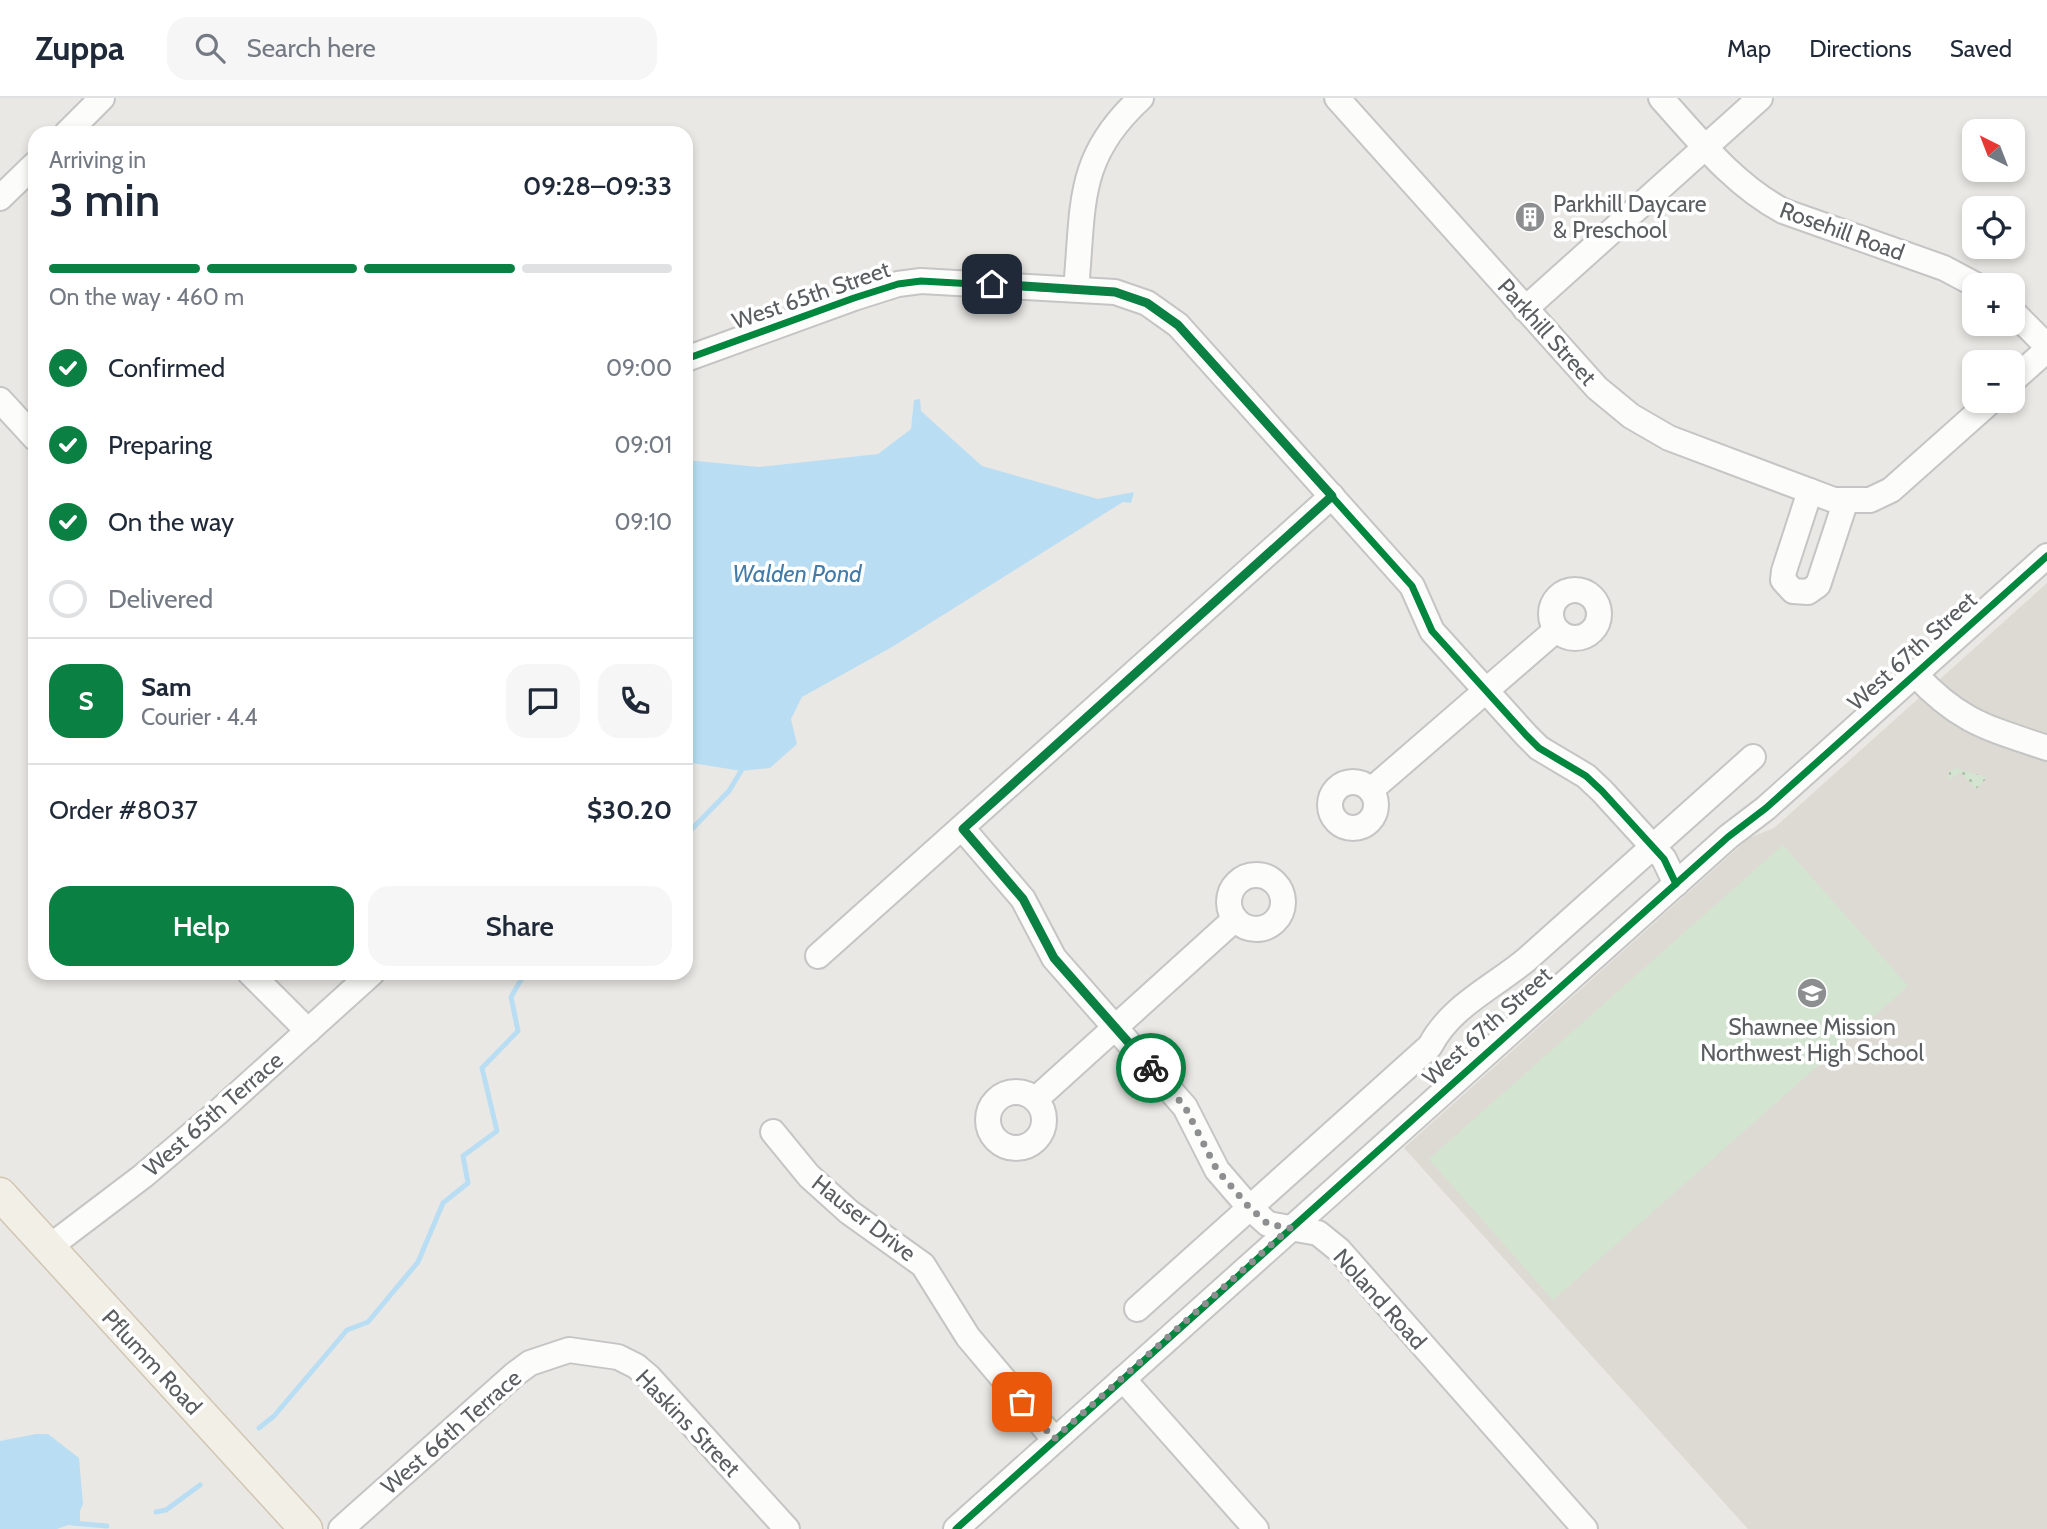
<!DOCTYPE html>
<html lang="en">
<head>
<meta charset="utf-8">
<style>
  :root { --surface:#fff; --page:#f6f6f7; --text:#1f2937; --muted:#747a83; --line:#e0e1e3; --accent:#0b8043 }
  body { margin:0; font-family:Cabin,sans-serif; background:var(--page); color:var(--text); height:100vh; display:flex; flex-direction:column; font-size:26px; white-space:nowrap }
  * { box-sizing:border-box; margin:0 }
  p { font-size:23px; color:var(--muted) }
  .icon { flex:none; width:38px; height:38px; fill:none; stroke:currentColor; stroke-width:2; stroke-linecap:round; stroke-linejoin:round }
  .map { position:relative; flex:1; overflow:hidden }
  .side { position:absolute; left:28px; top:28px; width:665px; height:854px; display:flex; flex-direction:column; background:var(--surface); border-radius:21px; box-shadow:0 4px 10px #0003 }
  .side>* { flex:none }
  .needle { width:46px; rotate:318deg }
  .controls { position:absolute; left:1962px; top:21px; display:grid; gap:14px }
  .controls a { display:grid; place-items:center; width:63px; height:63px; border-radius:14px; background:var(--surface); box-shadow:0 4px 10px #0003; font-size:35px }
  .pin { position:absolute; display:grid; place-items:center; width:60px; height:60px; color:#fff; margin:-30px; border-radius:14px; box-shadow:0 4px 10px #0006 }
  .courier { position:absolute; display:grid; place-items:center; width:70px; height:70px; margin:-35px; border:5px solid #0b8043; border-radius:50%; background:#fff; color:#222; box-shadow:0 2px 9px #0007 }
  .summary em { font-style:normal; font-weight:600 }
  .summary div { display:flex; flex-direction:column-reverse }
  .summary { display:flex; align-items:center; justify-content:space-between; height:119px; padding:0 21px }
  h1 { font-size:46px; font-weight:600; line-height:52px }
  .bar { display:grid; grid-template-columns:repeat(4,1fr); gap:10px 7px; align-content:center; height:84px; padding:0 21px }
  .bar i { height:9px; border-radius:5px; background:var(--line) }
  .bar .active { background:var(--accent) }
  .bar p { grid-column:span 4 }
  .line { display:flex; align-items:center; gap:18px; padding:0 21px; border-top:2px solid var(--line) }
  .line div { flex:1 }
  .round { display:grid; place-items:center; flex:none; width:74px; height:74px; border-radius:21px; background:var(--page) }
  ol { padding:0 21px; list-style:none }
  li { display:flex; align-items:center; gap:21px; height:77px }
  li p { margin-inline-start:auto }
  li .icon { padding:7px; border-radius:50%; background:var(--accent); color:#fff; stroke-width:4 }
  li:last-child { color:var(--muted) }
  li i { width:38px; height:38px; border:4px solid var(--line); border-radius:50% }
  .primary-button { display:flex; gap:14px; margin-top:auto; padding:14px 21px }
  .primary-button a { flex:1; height:80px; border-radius:21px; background:var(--accent); color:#fff; font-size:28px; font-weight:600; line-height:80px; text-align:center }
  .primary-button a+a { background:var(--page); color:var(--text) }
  header { display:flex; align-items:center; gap:42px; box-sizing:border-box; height:98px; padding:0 35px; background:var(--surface); border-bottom:2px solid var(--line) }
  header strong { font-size:33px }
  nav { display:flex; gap:38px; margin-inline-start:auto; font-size:24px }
  .search { width:490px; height:63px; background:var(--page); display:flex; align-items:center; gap:18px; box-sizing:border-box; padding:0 24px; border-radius:21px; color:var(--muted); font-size:26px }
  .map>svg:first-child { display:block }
  .education { fill:#dddad4 }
  .grass { fill:url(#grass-dots) }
  .pitch { fill:#d3e5d0 }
  .water { fill:#b9def3 }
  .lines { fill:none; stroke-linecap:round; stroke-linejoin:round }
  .stream { stroke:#b9def3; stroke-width:5 }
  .minor-casing { stroke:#c5c5c5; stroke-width:28 }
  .major-casing { stroke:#d0c6b3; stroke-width:35 }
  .minor { stroke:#fcfcfb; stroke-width:24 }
  .major { stroke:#f2efe7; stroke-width:32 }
  .cycleway-casing { stroke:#fff; stroke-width:11 }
  .cycleway { stroke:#00873e; stroke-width:7 }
  .done { stroke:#8c8e8f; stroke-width:7; stroke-dasharray:0 12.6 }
  .route { stroke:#0b8043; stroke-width:9 }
  .labels { text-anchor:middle; stroke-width:7; stroke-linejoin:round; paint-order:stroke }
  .poi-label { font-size:23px; fill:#5a5e61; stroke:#fff; text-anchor:start }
  .street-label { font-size:23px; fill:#5a5e61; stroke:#fff }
  .water-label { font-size:24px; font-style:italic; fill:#437ba9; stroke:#fff }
</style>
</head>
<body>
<header>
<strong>Zuppa</strong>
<div class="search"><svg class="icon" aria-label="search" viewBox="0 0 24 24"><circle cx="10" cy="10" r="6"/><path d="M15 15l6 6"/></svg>Search here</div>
<nav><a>Map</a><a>Directions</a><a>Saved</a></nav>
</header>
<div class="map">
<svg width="2047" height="1431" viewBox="0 0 2047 1431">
  <defs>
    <pattern id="grass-dots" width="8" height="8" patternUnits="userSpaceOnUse" patternTransform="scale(1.75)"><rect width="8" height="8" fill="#d3e5d0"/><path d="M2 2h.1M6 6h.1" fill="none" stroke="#aebdac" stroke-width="1.8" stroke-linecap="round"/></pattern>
  </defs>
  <rect width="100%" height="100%" fill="#eae8e4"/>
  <path class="education" d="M2047 485V1431H1748L1404 1050 1749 740 1774 730Z"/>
  <path class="grass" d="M1956 670 1985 679 1986 681 1976 691 1960 674 1949 682V673Z"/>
  <path class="pitch" d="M1783 747 1908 888 1553 1202 1429 1061Z"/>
  <g class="water">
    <path d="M920 301 921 313 982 368 1098 401 1134 394 1131 405 1123 404 892 549 802 599 791 621 797 646 770 670 741 673 686 664V362L759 369 878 356 911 331 914 302Z"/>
    <path d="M36 1336H48L79 1360 83 1406 80 1413V1423L57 1431H0V1343Z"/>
  </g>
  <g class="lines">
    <g class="stream">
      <path d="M686 737 729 693 741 673"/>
      <path d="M259 1330 274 1318 347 1232 368 1224 418 1164 443 1105 468 1085 463 1058 497 1033 482 970 518 933 511 899 525 875"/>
      <path d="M156 1414 166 1412 200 1387"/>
      <path d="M72 1425 107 1428"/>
    </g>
    <g class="minor-casing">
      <g id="minor">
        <path d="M1337 0 1597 290 1631 318 1669 340 1834 402H1870L1891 392 1991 303"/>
        <path d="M1661 0C1698 41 1733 86 1783 113L1944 170 1976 187"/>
        <path d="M67 35 102 0"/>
        <path d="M0 100 35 66"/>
        <path d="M1076 191C1084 108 1075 60 1141 0"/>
        <path d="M1525 211 1760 0"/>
        <path d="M2012 213 2047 248"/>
        <path d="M686 261 854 200 898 186 921 183 1115 194 1147 205 1178 227 1412 488 1432 533 1526 637 1539 650 1586 678 1602 693 1664 761 1676 786"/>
        <path d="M2012 283 2047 252"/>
        <path d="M0 302 35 340"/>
        <path d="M1810 393 1784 473 1783 482 1793 493 1808 494 1818 487 1846 402"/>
        <circle cx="1575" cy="516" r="24"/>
        <path d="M1915 576C1959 624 1988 630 2047 650"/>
        <circle cx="1353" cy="707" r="23"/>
        <path d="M1371 692 1556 532"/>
        <path d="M963 731 1023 801 1054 860 1185 1009 1217 1072 1249 1109 1268 1126 1318 1135 1339 1152 1585 1431"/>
        <circle cx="1256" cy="804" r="27"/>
        <path d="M818 858 1332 398"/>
        <path d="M250 875 308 933"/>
        <circle cx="1016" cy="1022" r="28"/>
        <path d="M1036 1001 1235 821"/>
        <path d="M773 1034 809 1078 849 1114 923 1167 968 1239 1054 1341"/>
        <path d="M48 1150 143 1078 217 1015 372 875"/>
        <path d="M1137 1211 1430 948C1451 908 1492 890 1526 862L1753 659"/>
        <path d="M1123 1281 1256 1431"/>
        <path d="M341 1431 515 1276 530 1265 569 1252 618 1259 636 1268 649 1279 787 1431"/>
        <path d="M956 1431 1728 739 1766 710 2047 458"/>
      </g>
    </g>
    <g class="major-casing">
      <path id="major" d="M0 1096 306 1431"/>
    </g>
    <use href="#minor" class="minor"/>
    <use href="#major" class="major"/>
    <g class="cycleway-casing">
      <g id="cycleway">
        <path d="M686 261 854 200 898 186 921 183 1115 194 1147 205 1178 227 1412 488 1432 533 1526 637 1539 650 1586 678 1602 693 1664 761 1676 786"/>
        <path d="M956 1431 1728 739 1766 710 2047 458"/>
      </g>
    </g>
    <use href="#cycleway" class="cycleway"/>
  </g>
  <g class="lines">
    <path class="done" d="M1022 1304 1054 1341 1290 1130 1268 1126 1249 1109 1217 1072 1185 1009 1151 970"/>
    <path class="route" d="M992 186 1115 194 1147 205 1178 227 1332 398 963 731 1023 801 1054 860 1151 970"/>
  </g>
  <defs>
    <g id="building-disc" transform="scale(1.575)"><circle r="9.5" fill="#8c8e8f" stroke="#fff"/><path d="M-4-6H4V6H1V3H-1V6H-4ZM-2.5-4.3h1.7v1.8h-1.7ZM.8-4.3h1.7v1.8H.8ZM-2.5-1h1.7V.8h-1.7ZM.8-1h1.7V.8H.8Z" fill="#fff"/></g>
    <g id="school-disc" transform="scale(1.575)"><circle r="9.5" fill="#8c8e8f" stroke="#fff"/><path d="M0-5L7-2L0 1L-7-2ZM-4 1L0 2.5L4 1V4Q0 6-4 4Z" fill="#fff"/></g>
  </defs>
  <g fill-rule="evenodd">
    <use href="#building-disc" x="1530" y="119"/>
    <use href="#school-disc" x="1812" y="895"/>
  </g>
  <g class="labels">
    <g class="poi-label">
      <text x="1553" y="114">Parkhill Daycare<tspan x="1553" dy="26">&amp; Preschool</tspan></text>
      <text x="1812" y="937" text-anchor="middle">Shawnee Mission<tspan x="1812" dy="26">Northwest High School</tspan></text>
    </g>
    <g class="street-label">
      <text transform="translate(1842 133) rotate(20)" y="8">Rosehill Road</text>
      <text transform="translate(811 197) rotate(-19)" y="8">West 65th Street</text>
      <text transform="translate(1547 234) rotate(48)" y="8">Parkhill Street</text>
      <text transform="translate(1912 553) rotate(-42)" y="8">West 67th Street</text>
      <text transform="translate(1487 928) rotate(-42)" y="8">West 67th Street</text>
      <text transform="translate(213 1016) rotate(-41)" y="8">West 65th Terrace</text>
      <text transform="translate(864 1120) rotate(38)" y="8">Hauser Drive</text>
      <text transform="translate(1380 1201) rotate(48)" y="8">Noland Road</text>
      <text transform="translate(152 1264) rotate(47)" y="8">Pflumm Road</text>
      <text transform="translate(688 1325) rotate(46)" y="8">Haskins Street</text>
      <text transform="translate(451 1334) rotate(-41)" y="8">West 66th Terrace</text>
    </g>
    <g class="water-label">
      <text x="797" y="484">Walden Pond</text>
    </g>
  </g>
</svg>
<div class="controls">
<a><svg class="needle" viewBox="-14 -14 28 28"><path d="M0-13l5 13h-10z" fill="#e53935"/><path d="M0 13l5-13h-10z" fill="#747a83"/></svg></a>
<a><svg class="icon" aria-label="locate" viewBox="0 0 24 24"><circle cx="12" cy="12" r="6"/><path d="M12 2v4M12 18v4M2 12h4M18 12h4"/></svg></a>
<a>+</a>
<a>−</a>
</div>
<div class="pin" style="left:1022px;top:1304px;background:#ea580c"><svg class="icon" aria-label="bag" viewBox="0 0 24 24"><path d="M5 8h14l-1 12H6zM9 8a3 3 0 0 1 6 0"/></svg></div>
<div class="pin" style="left:992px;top:186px;background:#1f2937"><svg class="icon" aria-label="home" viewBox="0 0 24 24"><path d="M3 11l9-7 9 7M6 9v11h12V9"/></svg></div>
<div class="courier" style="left:1151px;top:970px"><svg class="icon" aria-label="bike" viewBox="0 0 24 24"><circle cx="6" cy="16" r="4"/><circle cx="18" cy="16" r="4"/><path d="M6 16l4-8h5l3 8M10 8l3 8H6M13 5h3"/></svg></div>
<section class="side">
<div class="summary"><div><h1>3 min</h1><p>Arriving in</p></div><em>09:28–09:33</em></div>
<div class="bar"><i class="active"></i><i class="active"></i><i class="active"></i><i></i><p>On the way · 460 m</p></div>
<ol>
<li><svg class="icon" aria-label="check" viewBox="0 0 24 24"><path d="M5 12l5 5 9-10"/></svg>Confirmed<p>09:00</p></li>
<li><svg class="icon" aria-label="check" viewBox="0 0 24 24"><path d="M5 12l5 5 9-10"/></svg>Preparing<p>09:01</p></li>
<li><svg class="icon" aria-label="check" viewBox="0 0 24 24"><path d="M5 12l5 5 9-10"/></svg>On the way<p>09:10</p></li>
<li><i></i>Delivered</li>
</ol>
<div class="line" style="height:126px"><b class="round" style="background:var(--accent);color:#fff">S</b><div><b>Sam</b><p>Courier · 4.4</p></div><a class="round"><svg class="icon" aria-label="chat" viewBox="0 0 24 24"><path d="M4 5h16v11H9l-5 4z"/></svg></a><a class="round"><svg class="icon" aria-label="phone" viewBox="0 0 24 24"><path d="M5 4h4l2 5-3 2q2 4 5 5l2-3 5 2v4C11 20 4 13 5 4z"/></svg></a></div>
<div class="line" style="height:91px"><div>Order #8037</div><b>$30.20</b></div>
<div class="primary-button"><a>Help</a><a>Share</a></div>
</section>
</div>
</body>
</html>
